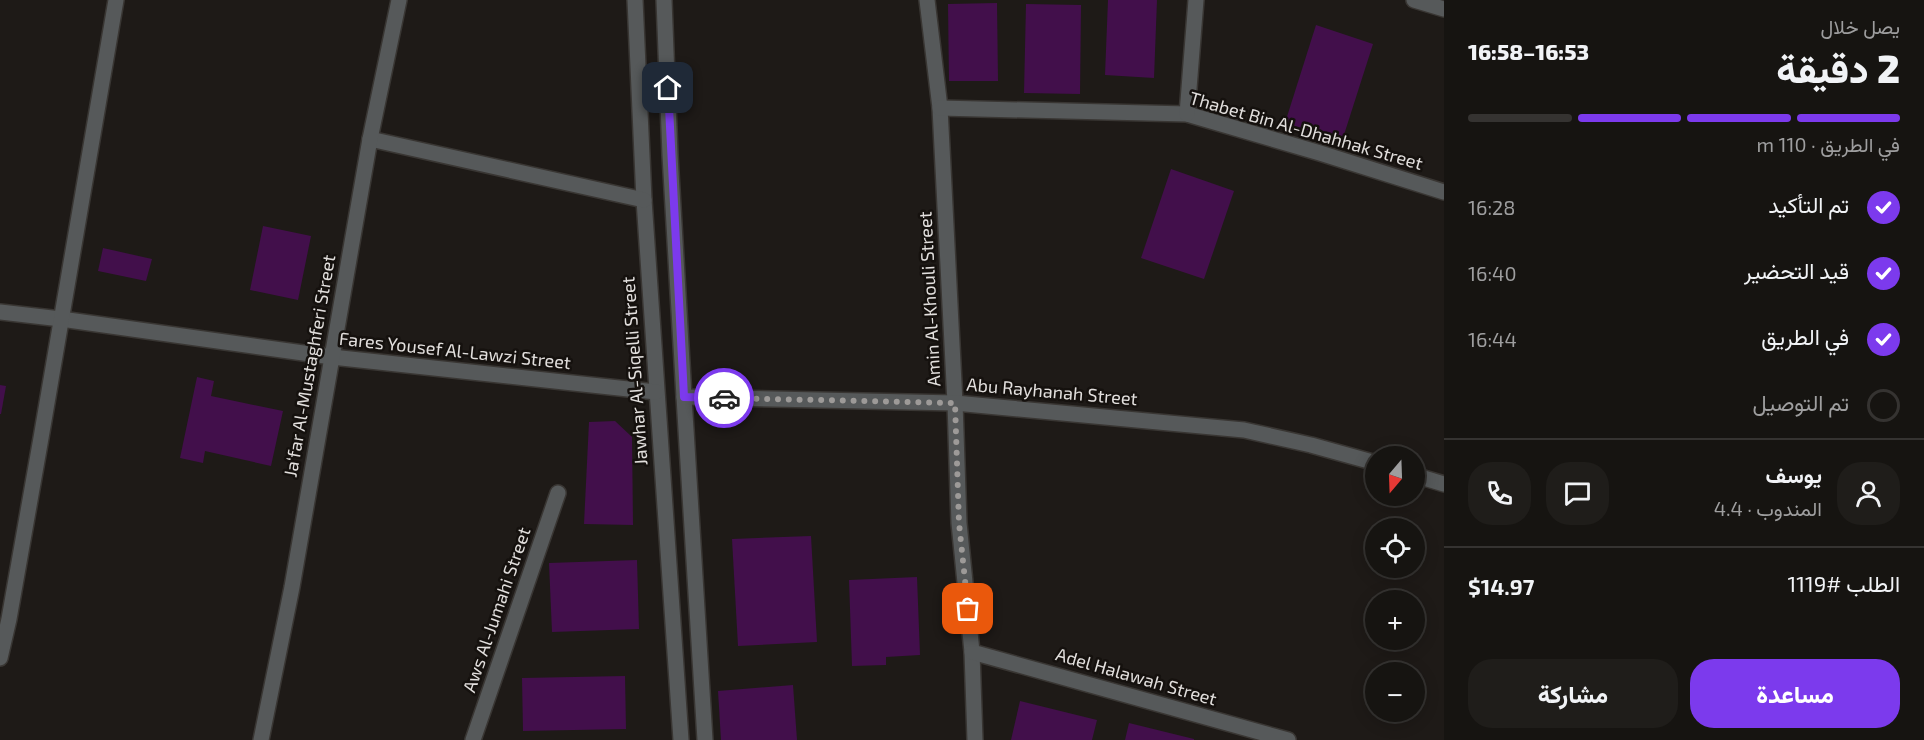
<!DOCTYPE html>
<html lang="ar">
<head>
<meta charset="utf-8">
<style>
  :root { --surface:#161411; --page:#1f1d1a; --text:#f1f3f6; --muted:#9e9e9f; --line:#353331; --accent:#7c3aed }
  body { margin:0; font-family:"Exo 2",Vazirmatn,sans-serif; background:var(--page); color:var(--text); direction:rtl; height:100vh; display:flex; flex-direction:column; font-size:22px; white-space:nowrap }
  * { box-sizing:border-box; margin:0 }
  p { font-size:20px; color:var(--muted) }
  .icon { flex:none; width:33px; height:33px; fill:none; stroke:currentColor; stroke-width:2; stroke-linecap:round; stroke-linejoin:round }
  .map { position:relative; flex:1; overflow:hidden; direction:ltr }
  .drawer { display:flex; flex-direction:column; background:var(--surface); width:480px }
  .drawer>* { flex:none }
  .needle { width:39px; rotate:199deg }
  .buttons { position:absolute; left:1365px; top:446px; display:grid; gap:12px }
  .buttons a { display:grid; place-items:center; width:60px; height:60px; border-radius:50%; background:var(--surface); box-shadow:0 3px 15px #0003,0 0 0 2px var(--line); font-size:30px }
  .pin { position:absolute; display:grid; place-items:center; width:51px; height:51px; color:#fff; margin:-26px; border-radius:12px; box-shadow:0 3px 9px #0006 }
  .courier { position:absolute; display:grid; place-items:center; width:60px; height:60px; margin:-30px; border:4px solid #7c3aed; border-radius:50%; background:#fff; color:#222; box-shadow:0 2px 8px #0007 }
  .summary em { font-style:normal; font-weight:800 }
  .summary div { display:flex; flex-direction:column-reverse }
  .summary { display:flex; align-items:center; justify-content:space-between; height:102px; padding:0 24px }
  h1 { font-size:39px; font-weight:800; line-height:45px }
  .bar { display:grid; grid-template-columns:repeat(4,1fr); gap:9px 6px; align-content:center; height:72px; padding:0 24px }
  .bar i { height:8px; border-radius:4px; background:var(--line) }
  .bar .current { background:var(--accent) }
  .bar p { grid-column:span 4 }
  .line { display:flex; align-items:center; gap:15px; padding:0 24px; border-top:2px solid var(--line) }
  .line div { flex:1 }
  .round { display:grid; place-items:center; flex:none; width:63px; height:63px; border-radius:24px; background:var(--page) }
  ol { padding:0 24px; list-style:none }
  li { display:flex; align-items:center; gap:18px; height:66px }
  li p { margin-inline-start:auto }
  li .icon { padding:6px; border-radius:50%; background:var(--accent); color:#fff; stroke-width:4 }
  li:last-child { color:var(--muted) }
  li i { width:33px; height:33px; border:3px solid var(--line); border-radius:50% }
  .cta { display:flex; gap:12px; margin-top:auto; padding:12px 24px }
  .cta a { flex:1; height:69px; border-radius:24px; background:var(--accent); color:#fff; font-size:24px; font-weight:800; line-height:69px; text-align:center }
  .cta a+a { background:var(--page); color:var(--text) }
  main { display:flex; flex:1; min-height:0 }
  .map>svg:first-child { display:block }
  .building { fill:#420f4b }
  .lines { fill:none; stroke-linecap:round; stroke-linejoin:round }
  .minor-casing { stroke:#393633; stroke-width:18 }
  .minor { stroke:#56595a; stroke-width:15 }
  .done { stroke:#9d9a98; stroke-width:6; stroke-dasharray:0 10.8 }
  .route { stroke:#7c3aed; stroke-width:8 }
  .labels { text-anchor:middle; stroke-width:5; stroke-linejoin:round; paint-order:stroke }
  .street-label { font-size:18px; fill:#e2dfdd; stroke:#15110e }
</style>
</head>
<body>
<main>
<section class="drawer">
<div class="summary"><div><h1>2 دقيقة</h1><p>يصل خلال</p></div><em>16:53–16:58</em></div>
<div class="bar"><i class="current"></i><i class="current"></i><i class="current"></i><i></i><p>في الطريق · 110 m</p></div>
<ol>
<li><svg class="icon" aria-label="check" viewBox="0 0 24 24"><path d="M5 12l5 5 9-10"/></svg>تم التأكيد<p>16:28</p></li>
<li><svg class="icon" aria-label="check" viewBox="0 0 24 24"><path d="M5 12l5 5 9-10"/></svg>قيد التحضير<p>16:40</p></li>
<li><svg class="icon" aria-label="check" viewBox="0 0 24 24"><path d="M5 12l5 5 9-10"/></svg>في الطريق<p>16:44</p></li>
<li><i></i>تم التوصيل</li>
</ol>
<div class="line" style="height:108px"><a class="round"><svg class="icon" aria-label="person" viewBox="0 0 24 24"><circle cx="12" cy="8" r="4"/><path d="M4 21q1-7 8-7t8 7"/></svg></a><div><b>يوسف</b><p>المندوب · 4.4</p></div><a class="round"><svg class="icon" aria-label="chat" viewBox="0 0 24 24"><path d="M4 5h16v11H9l-5 4z"/></svg></a><a class="round"><svg class="icon" aria-label="phone" viewBox="0 0 24 24"><path d="M5 4h4l2 5-3 2q2 4 5 5l2-3 5 2v4C11 20 4 13 5 4z"/></svg></a></div>
<div class="line" style="height:78px"><div>الطلب #1119</div><b>$14.97</b></div>
<div class="cta"><a>مساعدة</a><a>مشاركة</a></div>
</section>
<div class="map">
<svg width="1444" height="740" viewBox="0 0 1444 740">
  <rect width="100%" height="100%" fill="#1e1a17"/>
  <g class="building">
    <path d="M1108 0H1157L1154 78 1105 75Z"/>
    <path d="M997 3 998 81H949L948 4Z"/>
    <path d="M1026 4 1081 5 1080 94 1024 93Z"/>
    <path d="M1316 25 1373 44 1342 141 1285 123Z"/>
    <path d="M1171 169 1234 191 1204 279 1141 258Z"/>
    <path d="M263 226 311 236 298 300 250 290Z"/>
    <path d="M103 248 152 259 146 281 98 271Z"/>
    <path d="M197 377 214 381 211 396 283 411 271 466 205 451 203 463 180 458Z"/>
    <path d="M0 385 6 386 1 414H0Z"/>
    <path d="M615 421 632 437 633 525 584 524 589 422Z"/>
    <path d="M811 536 817 642 738 646 732 539Z"/>
    <path d="M637 560 639 629 552 632 549 563Z"/>
    <path d="M917 577 920 655 886 657V665L852 666 849 580Z"/>
    <path d="M625 676 626 729 523 731 522 678Z"/>
    <path d="M793 685 797 740H721L718 691Z"/>
    <path d="M1020 701 1097 720 1092 740H1011Z"/>
    <path d="M1129 723 1194 739V740H1125Z"/>
  </g>
  <g class="lines">
    <g class="minor-casing">
      <g id="minor">
        <path d="M635 0 644 200 681 740"/>
        <path d="M664 0 670 155 684 397 705 740"/>
        <path d="M927 0 940 108 955 403 959 523 972 652 975 740"/>
        <path d="M1414 0 1444 9"/>
        <path d="M940 108 1187 114 1320 153 1444 192"/>
        <path d="M1187 114 1196 0"/>
        <path d="M370 139 644 200"/>
        <path d="M0 312 61 319 332 357 656 392"/>
        <path d="M684 397 955 403 1244 430 1311 445 1376 463"/>
        <path d="M1414 475 1444 484"/>
        <path d="M972 652 1288 740"/>
        <path d="M0 658 9 619 41 438 116 0"/>
        <path d="M261 740 292 587 370 139 399 0"/>
        <path d="M473 740 558 493"/>
      </g>
    </g>
    <use href="#minor" class="minor"/>
  </g>
  <g class="lines">
    <path class="done" d="M724 398 955 403 959 523 968 609"/>
    <path class="route" d="M668 88 684 397 724 398"/>
  </g>
  <g class="labels">
    <g class="street-label">
      <text transform="translate(1306 131) rotate(16)" y="6">Thabet Bin Al-Dhahhak Street</text>
      <text transform="translate(930 299) rotate(-93)" y="6">Amin Al-Khouli Street</text>
      <text transform="translate(455 351) rotate(6)" y="6">Fares Yousef Al-Lawzi Street</text>
      <text transform="translate(310 366) rotate(-80)" y="6">Ja‘far Al-Mustaghferi Street</text>
      <text transform="translate(635 371) rotate(-94)" y="6">Jawhar Al-Siqelli Street</text>
      <text transform="translate(1052 392) rotate(5)" y="6">Abu Rayhanah Street</text>
      <text transform="translate(497 610) rotate(-71)" y="6">Aws Al-Jumahi Street</text>
      <text transform="translate(1136 677) rotate(16)" y="6">Adel Halawah Street</text>
    </g>
  </g>
</svg>
<div class="buttons">
<a><svg class="needle" viewBox="-14 -14 28 28"><path d="M0-13l5 13h-10z" fill="#e53935"/><path d="M0 13l5-13h-10z" fill="#9e9e9f"/></svg></a>
<a><svg class="icon" aria-label="locate" viewBox="0 0 24 24"><circle cx="12" cy="12" r="6"/><path d="M12 2v4M12 18v4M2 12h4M18 12h4"/></svg></a>
<a>+</a>
<a>−</a>
</div>
<div class="pin" style="left:968px;top:609px;background:#ea580c"><svg class="icon" aria-label="bag" viewBox="0 0 24 24"><path d="M5 8h14l-1 12H6zM9 8a3 3 0 0 1 6 0"/></svg></div>
<div class="pin" style="left:668px;top:88px;background:#1f2937"><svg class="icon" aria-label="home" viewBox="0 0 24 24"><path d="M3 11l9-7 9 7M6 9v11h12V9"/></svg></div>
<div class="courier" style="left:724px;top:398px"><svg class="icon" aria-label="car" viewBox="0 0 24 24"><path d="M5 17H2v-5l4-1 3-4h7l3 4 3 1v5h-3M9 17h6M6 11h13"/><circle cx="7" cy="17" r="2"/><circle cx="17" cy="17" r="2"/></svg></div>
</div>
</main>
</body>
</html>
